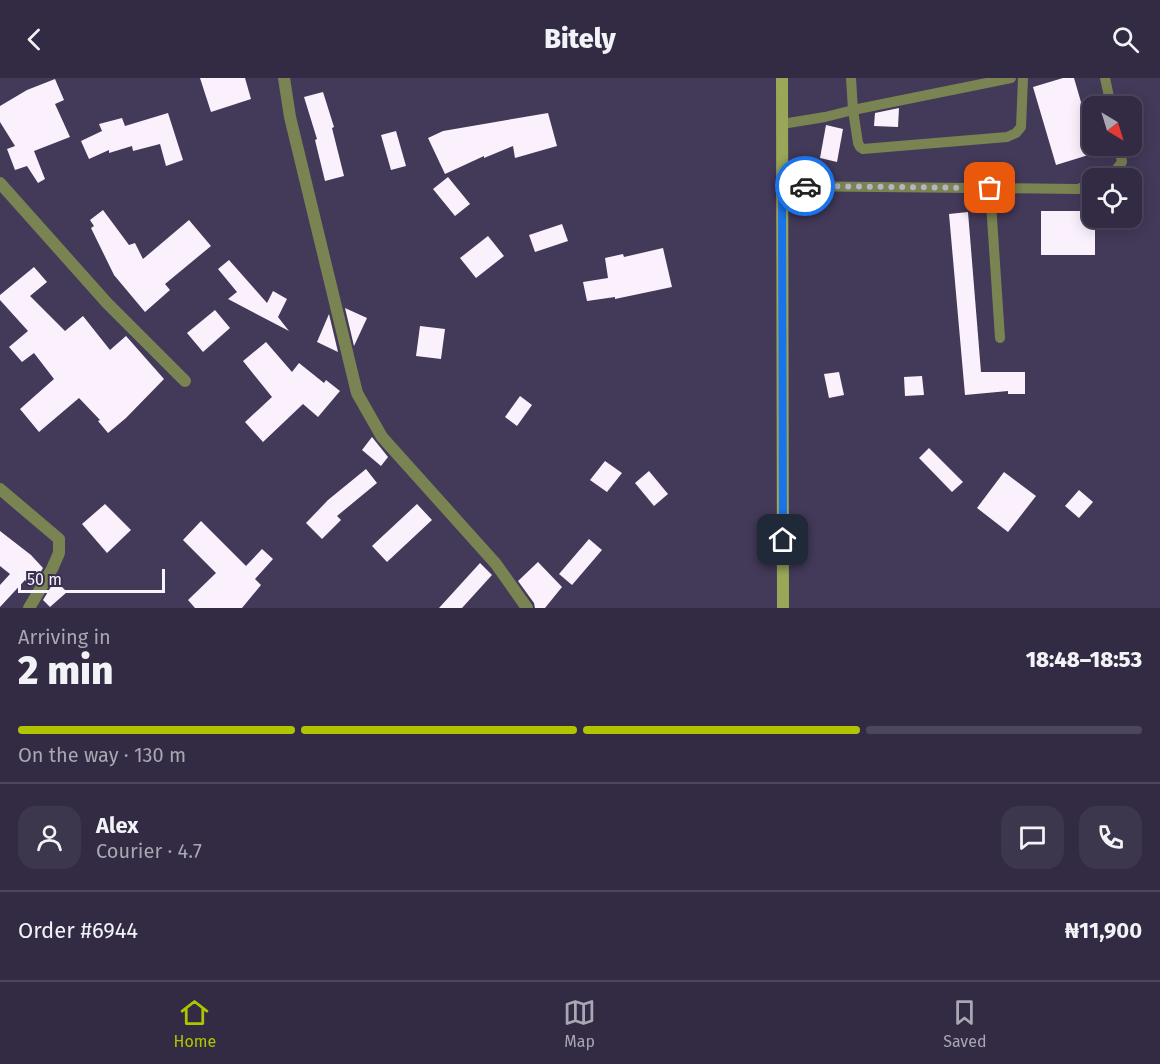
<!DOCTYPE html>
<html lang="en">
<head>
<meta charset="utf-8">
<style>
  :root { --surface:#322b43; --page:#3d374e; --text:#f1f3f6; --muted:#a8a7b2; --line:#4d475c; --accent:#b0c500 }
  body { margin:0; font-family:"Fira Sans",sans-serif; background:var(--page); color:var(--text); height:100vh; display:flex; flex-direction:column; font-size:22px; white-space:nowrap }
  * { box-sizing:border-box; margin:0 }
  p { font-size:20px; color:var(--muted) }
  .icon { flex:none; width:33px; height:33px; fill:none; stroke:currentColor; stroke-width:2; stroke-linecap:round; stroke-linejoin:round }
  .map { position:relative; height:530px; overflow:hidden }
  .side { display:flex; flex-direction:column; background:var(--surface); flex:1 }
  .side>* { flex:none }
  .needle { width:39px; rotate:142deg }
  .tools { position:absolute; left:1082px; top:18px; display:grid; gap:12px }
  .tools a { display:grid; place-items:center; width:60px; height:60px; border-radius:12px; background:var(--surface); box-shadow:0 3px 15px #0003,0 0 0 2px var(--line); font-size:30px }
  .scale { position:absolute; left:18px; bottom:15px; width:147px; box-sizing:border-box; padding-left:6px; border:3px solid #f6f4fc; border-top:0; font-size:16px; line-height:21px; white-space:nowrap; color:#f6f4fc; -webkit-text-stroke:4px #382f4e; paint-order:stroke }
  .pin { position:absolute; display:grid; place-items:center; width:51px; height:51px; color:#fff; margin:-26px; border-radius:12px; box-shadow:0 3px 9px #0006 }
  .courier { position:absolute; display:grid; place-items:center; width:60px; height:60px; margin:-30px; border:4px solid #1a73e8; border-radius:50%; background:#fff; color:#222; box-shadow:0 2px 8px #0007 }
  .head em { font-style:normal; font-weight:800 }
  .head div { display:flex; flex-direction:column-reverse }
  .head { display:flex; align-items:center; justify-content:space-between; height:102px; padding:0 18px }
  h1 { font-size:39px; font-weight:800; line-height:45px }
  .bar { display:grid; grid-template-columns:repeat(4,1fr); gap:9px 6px; align-content:center; height:72px; padding:0 18px }
  .bar i { height:8px; border-radius:4px; background:var(--line) }
  .bar .selected { background:var(--accent) }
  .bar p { grid-column:span 4 }
  .line { display:flex; align-items:center; gap:15px; padding:0 18px; border-top:2px solid var(--line) }
  .line div { flex:1 }
  .round { display:grid; place-items:center; flex:none; width:63px; height:63px; border-radius:18px; background:var(--page) }
  header { display:flex; justify-content:space-between; align-items:center; height:78px; padding:0 18px; background:var(--surface); font-size:27px; font-weight:800 }
  .menu { display:flex; justify-content:space-around; align-items:center; height:84px; border-top:2px solid var(--line); background:var(--surface); font-size:16px; color:var(--muted) }
  .menu a { display:grid; justify-items:center; gap:3px }
  .menu .selected { color:var(--accent) }
  .map>svg:first-child { display:block }
  .building { fill:#faf1fd }
  .lines { fill:none; stroke-linecap:round; stroke-linejoin:round }
  .service { stroke:#7a8352; stroke-width:10 }
  .minor { stroke:#7a8352; stroke-width:12 }
  .secondary { stroke:#9aa758; stroke-width:12 }
  .done { stroke:#b7b3c3; stroke-width:6; stroke-dasharray:0 10.8 }
  .route { stroke:#1a73e8; stroke-width:8 }
</style>
</head>
<body>
<header><svg class="icon" aria-label="back" viewBox="0 0 24 24"><path d="M15 5l-7 7 7 7"/></svg>Bitely<svg class="icon" aria-label="search" viewBox="0 0 24 24"><circle cx="10" cy="10" r="6"/><path d="M15 15l6 6"/></svg></header>
<div class="map">
<svg width="1160" height="530" viewBox="0 0 1160 530">
  <rect width="100%" height="100%" fill="#433959"/>
  <g class="building">
    <path d="M200 0H245L251 21 211 34Z"/>
    <path d="M1063 0H1074L1083 31 1092 28V48L1088 49 1095 75 1056 87 1033 9Z"/>
    <path d="M55 1 64 22 55 26 70 59 34 73 45 101 38 105 27 88 15 92 7 71 15 68 0 44V28L27 12Z"/>
    <path d="M323 14 334 49 332 50 344 98 325 103 315 62 317 61 304 19Z"/>
    <path d="M899 30 898 49 874 48 875 35Z"/>
    <path d="M168 35 183 82 166 88 160 66 133 73 132 68 109 75V72L89 81 81 63 102 53 99 46 122 40 125 48Z"/>
    <path d="M548 35 557 68 515 80 513 68 484 80V78L445 96 428 60 443 53Z"/>
    <path d="M826 47 843 51 837 84 820 80Z"/>
    <path d="M396 53 406 88 391 92 381 57Z"/>
    <path d="M448 99 470 126 455 138 433 111Z"/>
    <path d="M103 132 129 167 135 165 143 181 189 142 211 168 165 206 170 212 145 234 114 197 91 150 94 148 90 142Z"/>
    <path d="M1041 133H1092V140H1095V177H1041Z"/>
    <path d="M968 134 981 294H1025V316H1008V313L965 317 949 136Z"/>
    <path d="M562 146 568 163 535 174 529 157Z"/>
    <path d="M488 158 504 178 476 200 460 180Z"/>
    <path d="M663 170 672 209 615 221V219L587 223 583 204 608 200 605 180 623 176 624 179Z"/>
    <path d="M229 182 267 225 273 213 287 221 278 239 289 253 228 221 237 214 218 191Z"/>
    <path d="M34 189 47 204 30 218 65 253 83 238 110 272 126 258 164 301 126 340 108 355 98 343 100 342 79 320 39 354 20 331 54 301 34 275 22 284 9 269 28 253 0 222V217Z"/>
    <path d="M345 230 367 240 354 268Z"/>
    <path d="M215 232 230 250 203 274 187 255Z"/>
    <path d="M329 236 338 274 317 264Z"/>
    <path d="M420 248 445 251 441 281 416 278Z"/>
    <path d="M266 264 292 294 299 285 324 305 326 302 340 313 318 339 303 326 263 364 245 344 272 319 243 283Z"/>
    <path d="M839 294 844 317 829 320 824 296Z"/>
    <path d="M922 298 924 317 905 318 904 299Z"/>
    <path d="M520 318 532 327 517 348 505 339Z"/>
    <path d="M372 359 388 379 381 388 362 372Z"/>
    <path d="M929 370 963 404 952 414 919 380Z"/>
    <path d="M605 383 622 395 607 414 590 402Z"/>
    <path d="M366 391 377 405 337 438 341 442 322 461 306 445 328 422Z"/>
    <path d="M649 393 668 416 654 428 635 405Z"/>
    <path d="M1004 394 1036 418 1008 454 977 430Z"/>
    <path d="M1079 412 1093 424 1079 440 1065 428Z"/>
    <path d="M105 426 131 452 107 475 82 446Z"/>
    <path d="M417 426 432 442 387 484 372 468Z"/>
    <path d="M201 443 246 488 262 471 273 481 255 501 261 507 242 530H195L188 522 216 495 183 462Z"/>
    <path d="M0 453 31 477 43 490 32 509 25 502 0 529V507L10 496 0 488Z"/>
    <path d="M589 461 602 472 572 507 559 496Z"/>
    <path d="M538 484 562 509 545 530H535L534 525 518 503Z"/>
    <path d="M480 485 492 497 462 530H439Z"/>
    <path d="M55 502 67 514 50 529 43 522Z"/>
  </g>
  <g class="lines">
    <g class="service">
      <path d="M851 0 853 32 858 65 860 69 863 71 1007 59 1016 55 1021 49 1023 0"/>
      <path d="M1105 0 1111 28"/>
      <path d="M782 46 825 39 853 32 1011 0"/>
      <path d="M1105 100 1112 97 1122 84 1119 68"/>
      <path d="M782 108 1078 111 1092 106"/>
      <path d="M990 110 1000 260"/>
    </g>
    <g class="minor">
      <path d="M284 0 290 39 357 315 382 359 496 486 527 530"/>
      <path d="M0 105 107 225 185 303"/>
      <path d="M0 411 59 461V475L52 491 29 530"/>
    </g>
    <path class="secondary" d="M782 0 783 530"/>
  </g>
  <g class="lines">
    <path class="done" d="M805 108 990 110"/>
    <path class="route" d="M783 462 782 108H805"/>
  </g>
</svg>
<div class="tools">
<a><svg class="needle" viewBox="-14 -14 28 28"><path d="M0-13l5 13h-10z" fill="#e53935"/><path d="M0 13l5-13h-10z" fill="#a8a7b2"/></svg></a>
<a><svg class="icon" aria-label="locate" viewBox="0 0 24 24"><circle cx="12" cy="12" r="6"/><path d="M12 2v4M12 18v4M2 12h4M18 12h4"/></svg></a>
</div>
<div class="scale">50 m</div>
<div class="pin" style="left:990px;top:110px;background:#ea580c"><svg class="icon" aria-label="bag" viewBox="0 0 24 24"><path d="M5 8h14l-1 12H6zM9 8a3 3 0 0 1 6 0"/></svg></div>
<div class="pin" style="left:783px;top:462px;background:#1f2937"><svg class="icon" aria-label="home" viewBox="0 0 24 24"><path d="M3 11l9-7 9 7M6 9v11h12V9"/></svg></div>
<div class="courier" style="left:805px;top:108px"><svg class="icon" aria-label="car" viewBox="0 0 24 24"><path d="M5 17H2v-5l4-1 3-4h7l3 4 3 1v5h-3M9 17h6M6 11h13"/><circle cx="7" cy="17" r="2"/><circle cx="17" cy="17" r="2"/></svg></div>
</div>
<section class="side">
<div class="head"><div><h1>2 min</h1><p>Arriving in</p></div><em>18:48–18:53</em></div>
<div class="bar"><i class="selected"></i><i class="selected"></i><i class="selected"></i><i></i><p>On the way · 130 m</p></div>
<div class="line" style="height:108px"><a class="round"><svg class="icon" aria-label="person" viewBox="0 0 24 24"><circle cx="12" cy="8" r="4"/><path d="M4 21q1-7 8-7t8 7"/></svg></a><div><b>Alex</b><p>Courier · 4.7</p></div><a class="round"><svg class="icon" aria-label="chat" viewBox="0 0 24 24"><path d="M4 5h16v11H9l-5 4z"/></svg></a><a class="round"><svg class="icon" aria-label="phone" viewBox="0 0 24 24"><path d="M5 4h4l2 5-3 2q2 4 5 5l2-3 5 2v4C11 20 4 13 5 4z"/></svg></a></div>
<div class="line" style="height:78px"><div>Order #6944</div><b>₦11,900</b></div>
</section>
<nav class="menu">
<a class="selected"><svg class="icon" aria-label="home" viewBox="0 0 24 24"><path d="M3 11l9-7 9 7M6 9v11h12V9"/></svg>Home</a>
<a><svg class="icon" aria-label="map" viewBox="0 0 24 24"><path d="M3 6l6-2 6 2 6-2v14l-6 2-6-2-6 2zM9 4v14M15 6v14"/></svg>Map</a>
<a><svg class="icon" aria-label="saved" viewBox="0 0 24 24"><path d="M7 4h10v16l-5-4-5 4z"/></svg>Saved</a>
</nav>
</body>
</html>
